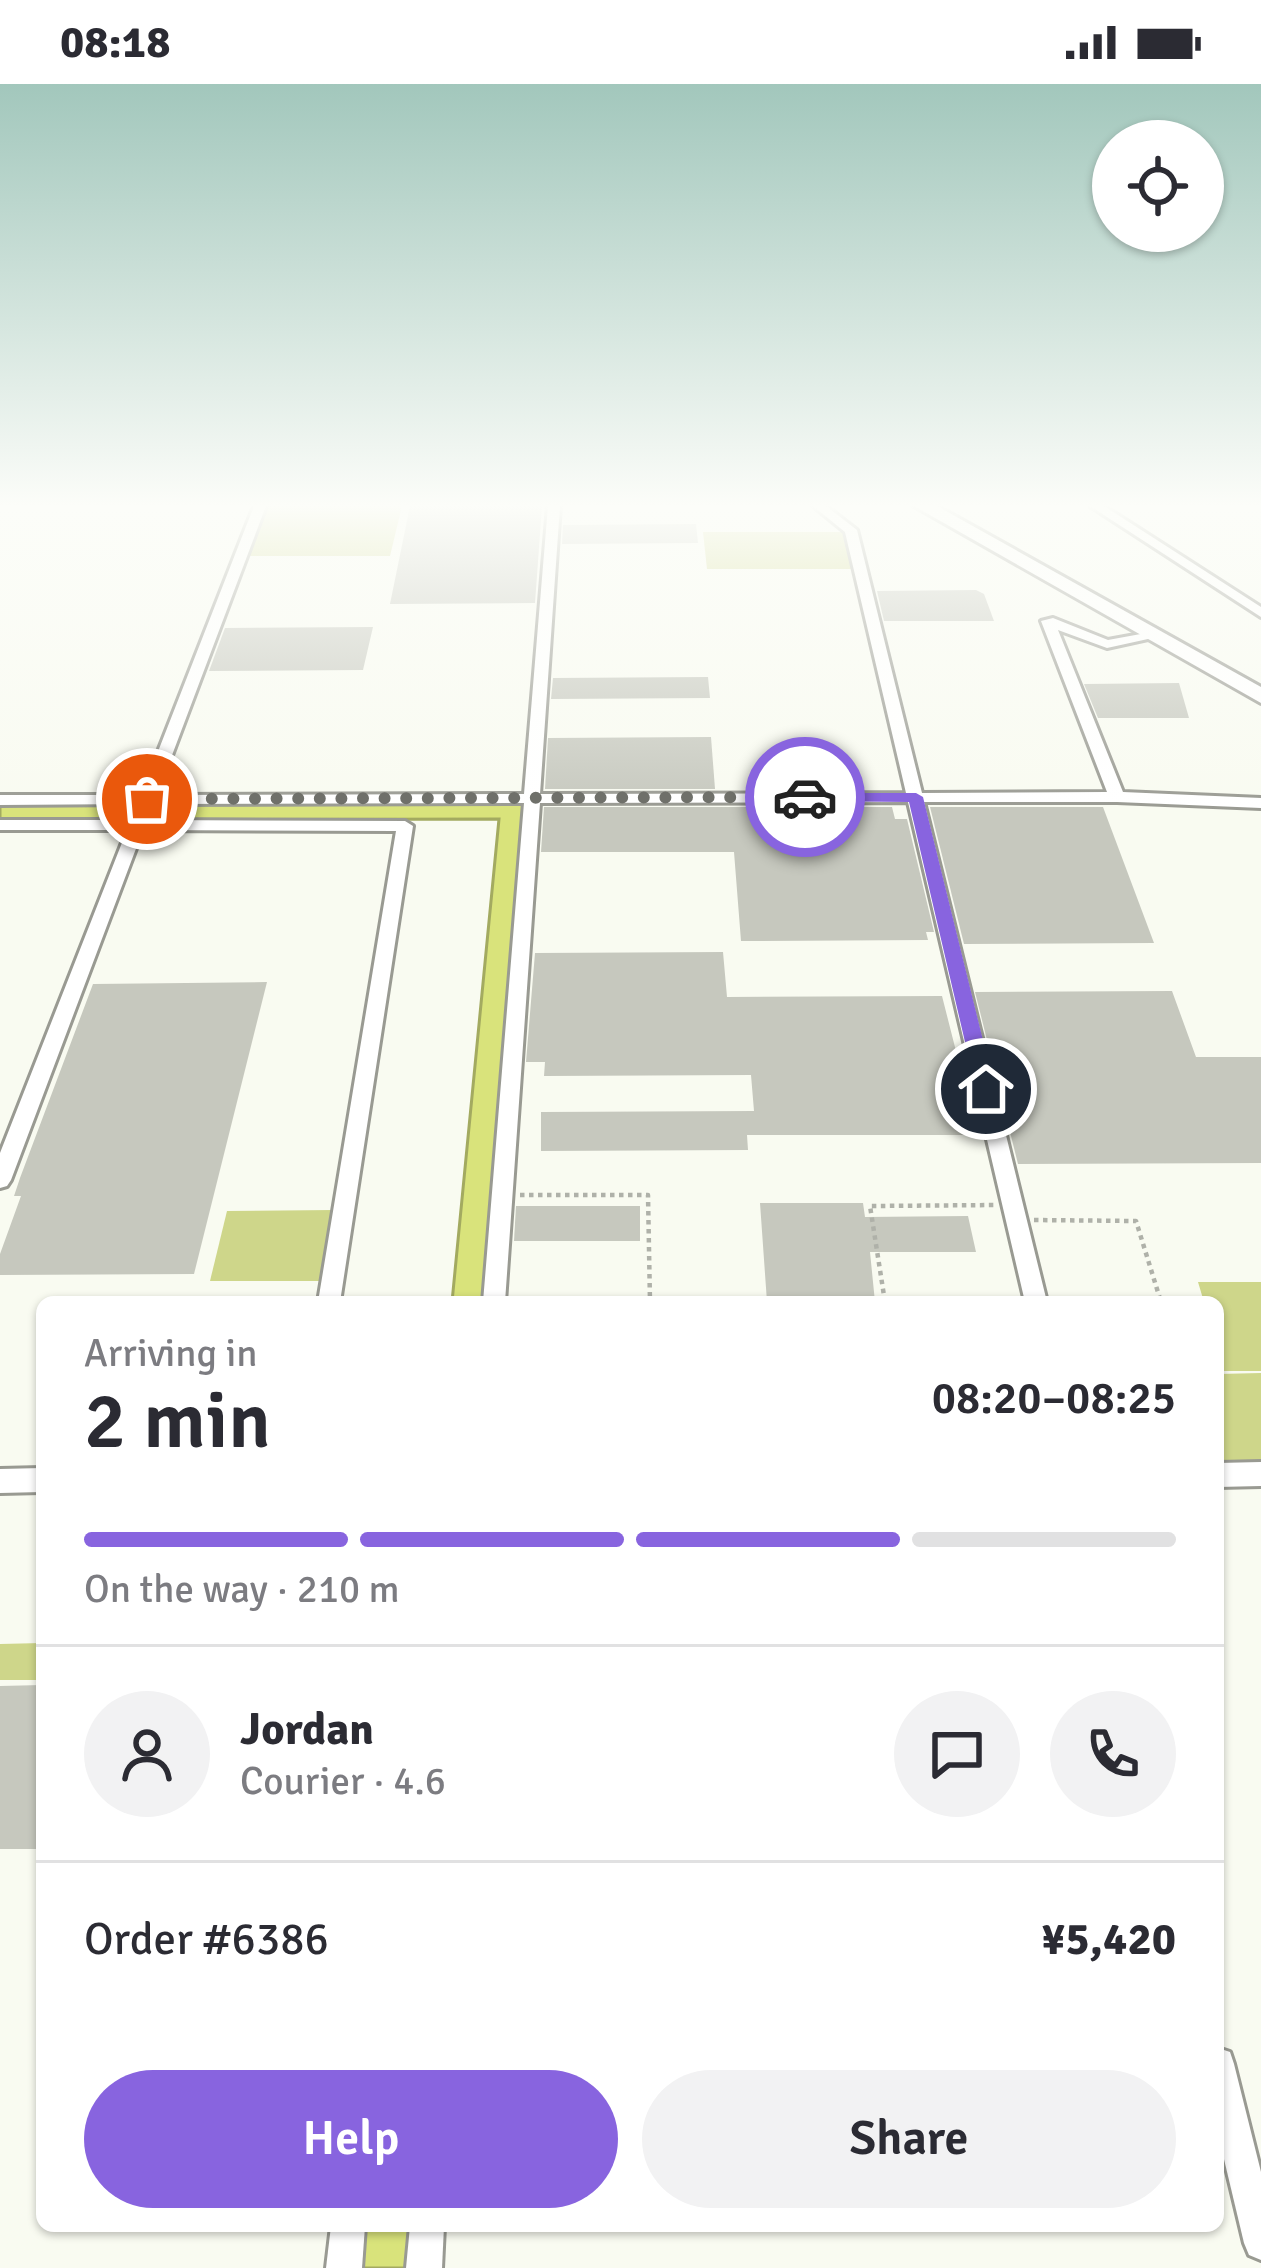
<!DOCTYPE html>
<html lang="en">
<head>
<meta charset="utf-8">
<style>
  :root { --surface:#fff; --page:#f2f2f3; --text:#2b2b33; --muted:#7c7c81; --line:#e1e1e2; --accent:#8864df }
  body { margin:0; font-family:Signika,sans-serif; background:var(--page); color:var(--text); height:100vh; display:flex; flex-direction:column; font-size:45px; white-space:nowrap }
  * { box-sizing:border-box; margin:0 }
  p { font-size:39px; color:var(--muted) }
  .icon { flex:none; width:66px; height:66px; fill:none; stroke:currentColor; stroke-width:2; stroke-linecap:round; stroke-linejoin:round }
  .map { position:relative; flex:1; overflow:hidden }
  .side { position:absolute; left:36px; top:1212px; width:1188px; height:936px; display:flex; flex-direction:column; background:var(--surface); border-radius:18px; box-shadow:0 3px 9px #0004 }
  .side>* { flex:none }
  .tools { position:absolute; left:1092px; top:36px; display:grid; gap:24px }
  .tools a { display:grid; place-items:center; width:132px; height:132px; border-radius:50%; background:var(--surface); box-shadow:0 3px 9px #0004; font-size:60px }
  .pin { position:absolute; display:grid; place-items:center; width:102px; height:102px; color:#fff; margin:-51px; border:6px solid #fff; border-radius:50%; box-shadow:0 3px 12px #0007 }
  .courier { position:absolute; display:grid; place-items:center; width:120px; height:120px; margin:-60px; border:9px solid #8864df; border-radius:50%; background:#fff; color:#222; box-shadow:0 3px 15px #0007 }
  .head em { font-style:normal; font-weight:600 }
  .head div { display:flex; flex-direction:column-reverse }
  .head { display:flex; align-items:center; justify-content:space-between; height:204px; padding:0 48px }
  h1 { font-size:78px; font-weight:600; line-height:90px }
  .bar { display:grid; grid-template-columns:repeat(4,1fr); gap:18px 12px; align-content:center; height:144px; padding:0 48px }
  .bar i { height:15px; border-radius:9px; background:var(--line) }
  .bar .current { background:var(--accent) }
  .bar p { grid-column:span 4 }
  .line { display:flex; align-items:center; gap:30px; padding:0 48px; border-top:3px solid var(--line) }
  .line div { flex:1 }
  .round { display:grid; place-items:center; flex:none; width:126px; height:126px; border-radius:63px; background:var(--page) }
  .cta { display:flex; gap:24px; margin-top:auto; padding:24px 48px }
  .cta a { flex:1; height:138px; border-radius:72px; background:var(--accent); color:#fff; font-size:48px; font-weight:600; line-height:138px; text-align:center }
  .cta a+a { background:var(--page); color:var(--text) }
  .status { display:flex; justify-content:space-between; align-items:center; height:84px; padding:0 60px; background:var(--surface); direction:ltr }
  .status svg { height:33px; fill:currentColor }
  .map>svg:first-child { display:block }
  .green { fill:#ced68a }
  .water { fill:#d9e37b; stroke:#a3aa60; stroke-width:3 }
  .building { fill:#c6c8be }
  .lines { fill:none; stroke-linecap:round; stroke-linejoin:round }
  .minor-casing { stroke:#999a92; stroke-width:6 }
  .highway-casing { stroke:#999a92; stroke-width:6 }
  .path { stroke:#afb1a9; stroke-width:4.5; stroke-dasharray:4.5 4.5; stroke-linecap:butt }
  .minor { fill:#fff; fill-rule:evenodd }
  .highway { fill:#fff; fill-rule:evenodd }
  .route { fill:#8864df }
  .done { stroke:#6f706a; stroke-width:12; stroke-dasharray:0 21.6 }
</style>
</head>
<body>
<div class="status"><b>08:18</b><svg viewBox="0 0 49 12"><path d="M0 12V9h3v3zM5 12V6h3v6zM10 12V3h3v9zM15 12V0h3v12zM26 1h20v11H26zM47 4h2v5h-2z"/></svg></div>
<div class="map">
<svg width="1261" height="2184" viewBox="0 0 1261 2184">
  <rect width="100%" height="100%" fill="#f9fbf1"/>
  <g class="green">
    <path d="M264 422H402L390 472H245Z"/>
    <path d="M703 448H846L854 485H707Z"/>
    <path d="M334 1126 322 1197H210L227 1127Z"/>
    <path d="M1198 1198H1261V1287H1218V1218H1204Z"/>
    <path d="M1261 1289V1378L1218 1379V1290Z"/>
    <path d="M42 1559V1596H0V1560Z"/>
  </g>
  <g class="water">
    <path d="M521 718 525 720 489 1218H452L499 735 0 736V720Z"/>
    <path d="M362 2142H413L410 2184H358Z"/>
  </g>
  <g class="building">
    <path d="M410 422H542L535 519 390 520Z"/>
    <path d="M696 440 698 459 562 460 563 441Z"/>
    <path d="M976 506 984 510 994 537H884L877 507Z"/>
    <path d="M373 543 363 586 209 587 225 544Z"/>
    <path d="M708 593 710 614 551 615 553 594Z"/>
    <path d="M1179 599 1189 634H1098L1084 600Z"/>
    <path d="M711 653 715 705H545L548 654Z"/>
    <path d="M544 723H892L895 735H907L934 848H926L928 856 741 857 734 768H541Z"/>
    <path d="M930 723H1103L1154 859 964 860Z"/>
    <path d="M723 868 727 913 942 912 958 975 963 974 981 1051H747L748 1066 541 1067V1028L754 1027 751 991 544 992 545 978H526L535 869Z"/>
    <path d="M267 898 194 1190 0 1191V1170L21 1112H14L20 1094 93 900Z"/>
    <path d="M1172 907 1196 973H1261V1079L1018 1080 975 908Z"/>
    <path d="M760 1119H863L865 1133 968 1132 976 1168H870L875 1218H767Z"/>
    <path d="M516 1122H640V1157H514Z"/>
    <path d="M42 1601V1765H0V1602Z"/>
  </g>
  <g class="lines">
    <g class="minor-casing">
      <g id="minor">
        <path d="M254 422H266L157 711 524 710 548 422H560L540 710 906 709 845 448 813 422H826L857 446 922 709 1107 708 1041 537 1053 534 1108 556 1157 547V553L1107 564 1058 546 1123 708 1261 714V724L1117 718H924L1047 1218H1025L908 718 540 719 505 1218H483L524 719 153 720 147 736 405 737 413 742 340 1218H318L396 747 143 746 11 1096 7 1102 0 1104V1069L127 746H0V736H131L137 720 0 721V711H141Z"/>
        <path d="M1090 422H1104L1261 523V533Z"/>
        <path d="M1261 1378V1402L1218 1403V1379Z"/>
        <path d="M42 1384V1408L0 1409V1385Z"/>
        <path d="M1218 1964 1230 1968 1234 1980 1261 2088V2176L1249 2171 1244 2159 1218 2050Z"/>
        <path d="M331 2142H365L362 2184H326Z"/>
        <path d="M410 2142H444L442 2184H406Z"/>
      </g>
    </g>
    <g class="highway-casing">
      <path id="highway" d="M914 422H937L1261 603V619Z"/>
    </g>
    <g class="path">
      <path d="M520 1111H648L650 1218"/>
      <path d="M1034 1136 1136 1137 1161 1218"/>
      <path d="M885 1218 870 1122 996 1121"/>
    </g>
    <use href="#minor" class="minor"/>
    <use href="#highway" class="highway"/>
  </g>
  <linearGradient id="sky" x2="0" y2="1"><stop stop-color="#a2c7bc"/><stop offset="0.58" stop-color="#fcfdf9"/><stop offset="1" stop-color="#fcfdf9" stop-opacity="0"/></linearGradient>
  <rect width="1261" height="727" fill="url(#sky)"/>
  <path class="route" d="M805 709H916L923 713 995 1005 992 1010H979L976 1005 909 718 800 717V710Z"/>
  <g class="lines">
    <path class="done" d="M147 715 805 713"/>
  </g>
</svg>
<div class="tools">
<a><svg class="icon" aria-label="locate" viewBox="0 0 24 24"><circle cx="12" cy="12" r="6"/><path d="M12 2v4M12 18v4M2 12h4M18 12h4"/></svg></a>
</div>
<div class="pin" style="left:147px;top:715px;background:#ea580c"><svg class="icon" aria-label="bag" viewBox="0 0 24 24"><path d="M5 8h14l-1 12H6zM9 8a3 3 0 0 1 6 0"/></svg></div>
<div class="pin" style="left:986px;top:1005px;background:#1f2937"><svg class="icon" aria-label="home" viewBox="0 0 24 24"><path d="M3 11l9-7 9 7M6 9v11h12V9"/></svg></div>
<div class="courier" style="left:805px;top:713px"><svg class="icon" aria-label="car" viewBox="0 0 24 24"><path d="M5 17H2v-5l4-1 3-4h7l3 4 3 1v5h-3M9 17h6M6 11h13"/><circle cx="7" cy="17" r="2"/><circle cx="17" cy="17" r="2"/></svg></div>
<section class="side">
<div class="head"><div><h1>2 min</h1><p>Arriving in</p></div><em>08:20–08:25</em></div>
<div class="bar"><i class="current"></i><i class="current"></i><i class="current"></i><i></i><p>On the way · 210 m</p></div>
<div class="line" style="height:216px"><a class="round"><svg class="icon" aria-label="person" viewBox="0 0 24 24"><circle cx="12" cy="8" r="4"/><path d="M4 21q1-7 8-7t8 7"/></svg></a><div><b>Jordan</b><p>Courier · 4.6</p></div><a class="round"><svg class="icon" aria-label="chat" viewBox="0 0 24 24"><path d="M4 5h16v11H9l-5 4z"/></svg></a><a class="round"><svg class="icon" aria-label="phone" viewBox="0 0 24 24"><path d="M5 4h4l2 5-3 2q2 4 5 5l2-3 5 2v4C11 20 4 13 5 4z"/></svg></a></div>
<div class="line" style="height:156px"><div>Order #6386</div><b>¥5,420</b></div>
<div class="cta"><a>Help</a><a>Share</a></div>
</section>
</div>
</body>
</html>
